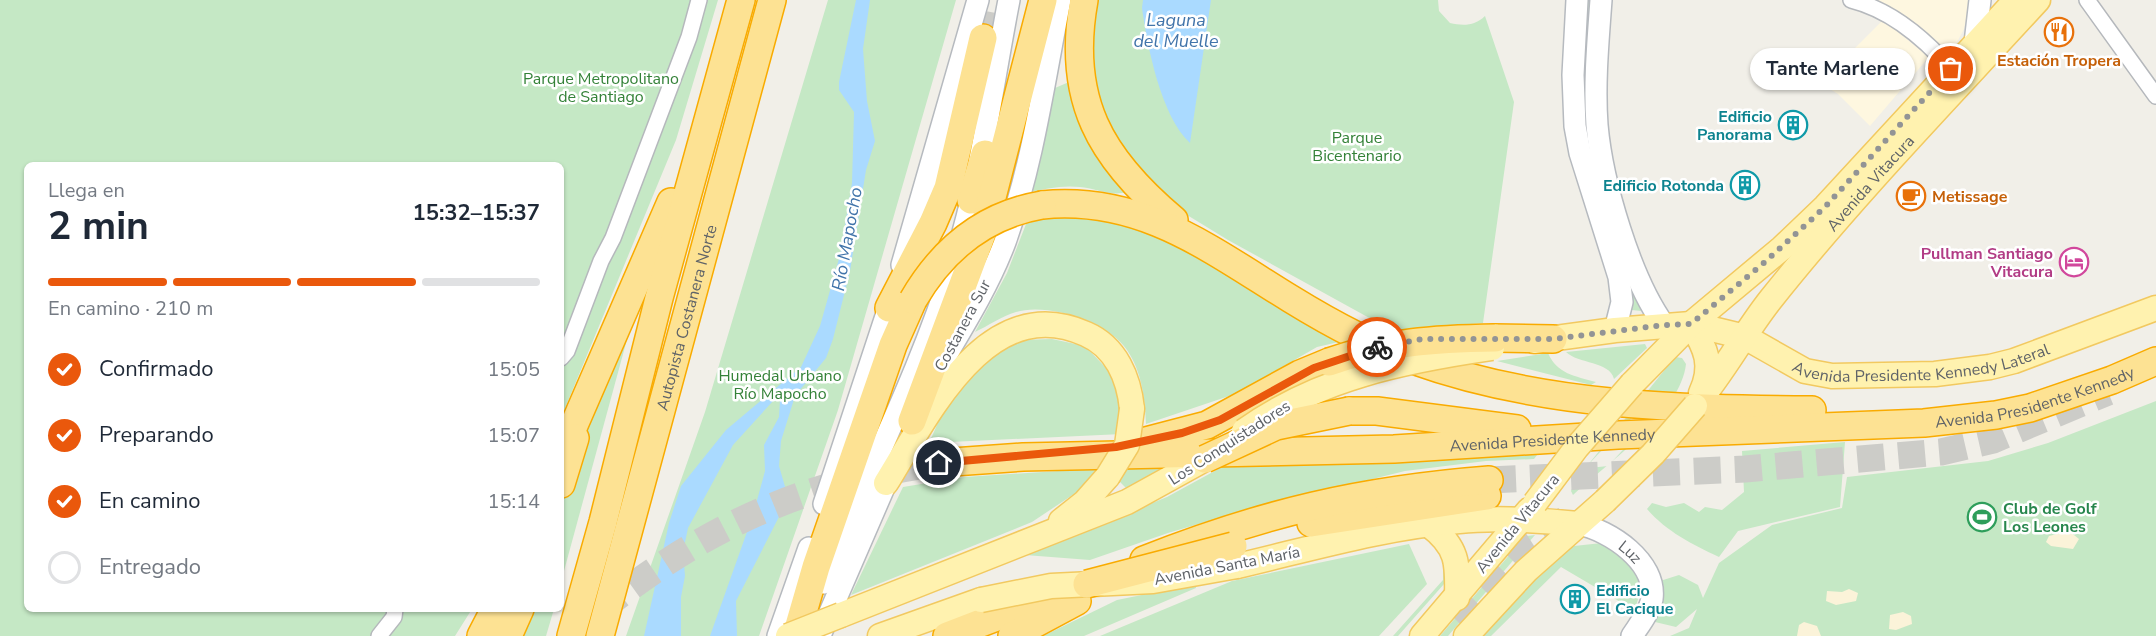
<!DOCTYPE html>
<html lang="es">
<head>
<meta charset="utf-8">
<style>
  :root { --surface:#fff; --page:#f2f2f3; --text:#1f2937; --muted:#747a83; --line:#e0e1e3; --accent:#ea580c }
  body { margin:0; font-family:"Nunito Sans",sans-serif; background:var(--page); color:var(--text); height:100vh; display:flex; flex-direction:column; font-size:22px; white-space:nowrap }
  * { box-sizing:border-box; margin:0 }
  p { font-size:20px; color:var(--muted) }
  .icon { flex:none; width:33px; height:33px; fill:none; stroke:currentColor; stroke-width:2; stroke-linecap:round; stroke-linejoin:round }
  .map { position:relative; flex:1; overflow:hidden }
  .sheet { position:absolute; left:24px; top:162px; width:540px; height:450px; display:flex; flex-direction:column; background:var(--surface); border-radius:9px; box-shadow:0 2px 4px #0004 }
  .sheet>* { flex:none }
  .pin { position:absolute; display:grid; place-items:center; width:51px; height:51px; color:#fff; margin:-26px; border:3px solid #fff; border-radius:50%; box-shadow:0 2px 6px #0007 }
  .courier { position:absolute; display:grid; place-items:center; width:60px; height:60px; margin:-30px; border:4px solid #ea580c; border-radius:50%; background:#fff; color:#222; box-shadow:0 2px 8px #0007 }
  .bubble { position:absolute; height:42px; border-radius:21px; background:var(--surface); box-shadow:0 2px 4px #0004; font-size:20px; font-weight:700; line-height:42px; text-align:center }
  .head em { font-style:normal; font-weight:700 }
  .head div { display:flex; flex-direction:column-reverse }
  .head { display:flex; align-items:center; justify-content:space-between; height:102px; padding:0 24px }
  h1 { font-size:39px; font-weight:700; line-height:45px }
  .bar { display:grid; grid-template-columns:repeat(4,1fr); gap:9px 6px; align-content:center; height:72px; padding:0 24px }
  .bar i { height:8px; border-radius:4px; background:var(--line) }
  .bar .on { background:var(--accent) }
  .bar p { grid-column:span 4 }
  ol { padding:0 24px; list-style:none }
  li { display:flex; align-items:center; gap:18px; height:66px }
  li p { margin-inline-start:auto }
  li .icon { padding:6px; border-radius:50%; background:var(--accent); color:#fff; stroke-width:4 }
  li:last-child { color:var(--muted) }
  li i { width:33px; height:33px; border:3px solid var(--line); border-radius:50% }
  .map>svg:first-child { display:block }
  .commercial { fill:#fef7e0 }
  .green { fill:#c5e8c5 }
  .sand { fill:#fbf3d9 }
  .water { fill:#aadaff }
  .pier { fill:#f1efe8 }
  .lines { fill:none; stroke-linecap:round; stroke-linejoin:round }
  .highway-tunnel { stroke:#ccccc8; stroke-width:27; stroke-dasharray:27 14; stroke-linecap:butt }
  .street-casing { stroke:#b5b8bc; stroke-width:18 }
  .secondary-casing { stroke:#b6babf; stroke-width:24 }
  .primary-casing { stroke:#f2c960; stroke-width:27 }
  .highway-casing { stroke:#f9ab00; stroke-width:30 }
  .street { stroke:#fff; stroke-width:15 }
  .secondary { stroke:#fff; stroke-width:21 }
  .primary { stroke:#fff2af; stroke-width:24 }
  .highway { stroke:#fde293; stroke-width:27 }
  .primary-bridge-casing { stroke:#f2c960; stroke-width:27; stroke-linecap:butt }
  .highway-bridge-casing { stroke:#f9ab00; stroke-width:30; stroke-linecap:butt }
  .primary-bridge { stroke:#fff2af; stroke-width:24 }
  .highway-bridge { stroke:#fde293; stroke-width:27 }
  .done { stroke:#929495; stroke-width:6; stroke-dasharray:0 10.8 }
  .route { stroke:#ea580c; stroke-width:8 }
  .labels { text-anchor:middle; stroke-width:5; stroke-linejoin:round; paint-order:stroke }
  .food-label { font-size:16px; font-weight:bold; fill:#c56008; stroke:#fff }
  .park-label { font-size:16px; fill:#348238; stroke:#fff }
  .culture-label { font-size:16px; font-weight:bold; fill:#0d838f; stroke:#fff; text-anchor:end }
  .street-label { font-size:16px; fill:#5f6368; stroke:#fff }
  .hotel-label { font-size:16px; font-weight:bold; fill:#b23c85; stroke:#fff; text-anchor:end }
  .leisure-label { font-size:16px; font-weight:bold; fill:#27864d; stroke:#fff; text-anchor:start }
  .water-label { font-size:18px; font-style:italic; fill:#4174aa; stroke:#fff }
</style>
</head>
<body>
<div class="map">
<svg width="2156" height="636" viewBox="0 0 2156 636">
  <rect width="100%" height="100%" fill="#f1efe8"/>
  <g class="commercial">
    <path d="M1872 0H1970L1964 29 1955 46 1950 50 1944 51 1897 10Z"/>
    <path d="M1883 20 1929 57 1870 126 1838 94 1820 83Z"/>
  </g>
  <g class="green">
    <path d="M0 0H718L676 140 561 418V165H27V609H472L455 636H0Z"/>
    <path d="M828 0H956L838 410 759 636H626L705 412Z"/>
    <path d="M1089 0H1438L1439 11 1450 23C1463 26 1475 26 1485 16L1514 102 1483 323 1393 331 1228 240 1174 207 1144 183 1091 98Z"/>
    <path d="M1585 0H1590L1587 45 1622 252 1641 311 1632 310 1586 109Z"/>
    <path d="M1069 82C1081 128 1093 157 1128 191 1113 198 1095 188 1080 187 1062 185 1044 189 1027 193L1048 91Z"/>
    <path d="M1098 216 1149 228 1343 341 1317 347 1235 394 1146 424C1145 399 1142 372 1127 350 1109 322 1047 302 1016 312 1002 316 988 326 975 332L1007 273 1028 219Z"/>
    <path d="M625 330 629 332 561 582V502L600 390Z"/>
    <path d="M1052 339 1085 346 1110 372 1123 409 1122 434 929 443 952 391 980 359 1018 340Z"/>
    <path d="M1645 344 1647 348 1614 379C1610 361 1578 364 1566 352Z"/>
    <path d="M1548 353C1557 374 1575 376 1596 382L1591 385 1497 361Z"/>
    <path d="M1675 357 1682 358 1686 364C1681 412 1608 463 1573 495L1571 491 1575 481Z"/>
    <path d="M2156 401V636H1670L1689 628 1697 609 1676 627 1655 622 1660 581 1679 575 1698 585 1703 598 1719 563 1772 525 1842 508 1847 477 1988 461 2048 443Z"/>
    <path d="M1845 442 1840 507 1738 531 1719 557C1692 544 1667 532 1647 509L1652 503 1666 507 1684 503 1699 512 1705 507 1722 510 1744 492 1742 451Z"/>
    <path d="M1543 447 1534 459 1486 461 1405 471 1239 512 1168 533 1090 560 1025 555 1167 497 1233 461Z"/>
    <path d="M1172 465 1127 489 1118 480 1127 469Z"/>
    <path d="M1105 468 1101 476 1032 522 851 595 903 487 964 477Z"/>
    <path d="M1535 535 1448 636H1440L1511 553 1527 536Z"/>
    <path d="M1602 543C1630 556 1649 580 1634 610L1561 567 1491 636H1479L1549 563 1574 546Z"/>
    <path d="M1409 544 1427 584 1379 636H1100L1232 581Z"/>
    <path d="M1451 555 1449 575 1444 584 1398 636H1393L1443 580V563Z"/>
    <path d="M1196 584V588L1084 636H1043L1117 600Z"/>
    <path d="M524 609H554L546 636H514Z"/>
  </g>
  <g class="sand">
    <path d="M2069 531 2079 539 2073 549 2051 546 2046 542 2049 536Z"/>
    <path d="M1849 589 1858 593 1856 601 1836 605 1826 601 1827 591 1842 592Z"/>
    <path d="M1903 612 1911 616 1912 624 1896 630 1889 629 1890 615Z"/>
    <path d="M1804 622 1817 626 1821 636H1797L1799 625Z"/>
  </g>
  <g class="water">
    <path d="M856 0H870L863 49 867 101 875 141 866 170 850 271 833 339 826 358 795 396 781 441 779 466 786 490 784 507 736 601 737 636H710L753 515 765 471 764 445 779 417 780 400 773 401 733 445 688 528 683 552 685 576 681 597V636H644L669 523 681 486 726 430 801 367 820 326 840 255 852 183 854 112 839 90V82Z"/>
    <path d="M1143 0H1211L1190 143C1161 117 1147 45 1142 8Z"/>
  </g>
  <path class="pier" d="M1654 394 1670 399 1608 466 1589 468V464Z"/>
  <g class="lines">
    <g class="highway-tunnel">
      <path d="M983 38 990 0"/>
      <path d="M1489 480 1745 469 1941 452 1993 440 2108 392"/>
      <path d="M599 611C707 526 803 482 939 463"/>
      <path d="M1453 617 1521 548 1574 514"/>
    </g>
    <g class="street-casing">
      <g id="street">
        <path d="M1851 0C1891 10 1924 38 1951 69"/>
        <path d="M2087 0 2156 96"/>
        <path d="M561 358 567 351 601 261 613 238 689 37 699 0"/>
        <path d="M379 636 394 617 395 609"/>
      </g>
    </g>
    <g class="secondary-casing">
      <g id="secondary">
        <path d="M1577 0 1573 75 1575 126 1580 153 1619 277 1622 302 1615 330"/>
        <path d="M1601 0C1598 41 1594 84 1597 125 1602 182 1630 278 1664 325"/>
        <path d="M1975 43 1980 0"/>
        <path d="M902 265 978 0"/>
        <path d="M945 357C967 320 990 282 1005 242 1033 164 1044 81 1060 0"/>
        <path d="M824 504 893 295"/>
        <path id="s1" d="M1578 524C1610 530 1657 562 1652 599 1649 613 1639 625 1632 636"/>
        <path d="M823 583C866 476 920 373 954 263 981 178 992 87 1009 0"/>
        <path d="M821 633 892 469"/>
        <path d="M778 636 809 548"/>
      </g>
    </g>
    <g class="primary-casing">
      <g id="primary">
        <path d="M1691 324C1706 348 1714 366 1701 393"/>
        <path id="s2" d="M1534 341 1615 330 1691 324 1745 337 1805 371 1832 376 1935 374 1990 367 2014 361 2156 308"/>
        <path d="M1632 384 1691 324 1782 248 1825 207 2016 0"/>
        <path id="s3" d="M1695 406C1724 372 1744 333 1771 299 1853 196 1949 97 2038 0"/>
        <path d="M886 483C927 417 987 289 1086 334 1116 347 1129 378 1132 409"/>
        <path d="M1061 521 1085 502 1108 476"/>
        <path d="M1429 525C1458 547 1458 563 1457 598"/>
        <path d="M1237 566C1310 549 1384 527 1459 521 1498 517 1539 520 1578 524"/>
        <path d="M841 615 1127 502 1205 459"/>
        <path d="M880 636 981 600"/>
        <path d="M1422 636 1529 510"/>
        <path d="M1466 636 1526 571 1605 501"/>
      </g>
    </g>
    <g class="highway-casing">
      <g id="highway">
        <path d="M1084 0C1066 99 1100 158 1174 220"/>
        <path d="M971 200 985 154"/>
        <path d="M1042 205C1142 195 1211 250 1291 299 1330 323 1370 345 1413 360 1541 406 1677 409 1812 410"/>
        <path d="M889 308 933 223 948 188 983 38"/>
        <path d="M1495 338 1553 339"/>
        <path d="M1349 411H1377L1517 429"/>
        <path d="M912 421 984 228 1043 0"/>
        <path d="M1138 443 1207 425 1300 374 1329 362"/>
        <path d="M561 455 671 202"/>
        <path id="s4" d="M939 463 1023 457 1394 449 1618 435 1924 423 1996 415 2030 408 2112 380 2156 361"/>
        <path d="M561 484 575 438"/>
        <path d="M1311 523 1487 496"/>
        <path d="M1144 560C1263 513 1361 490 1489 480"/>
        <path d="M481 636 495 609"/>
        <path d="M508 636 520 609"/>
        <path d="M571 636 603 522 659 298 741 0"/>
        <path id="s5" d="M600 636 772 0"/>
        <path d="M796 636 816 567 893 345 913 300"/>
        <path d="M947 636 1072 588"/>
        <path d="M1012 636 1077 601"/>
      </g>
    </g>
    <use href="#street" class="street"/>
    <use href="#secondary" class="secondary"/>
    <use href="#primary" class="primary"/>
    <use href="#highway" class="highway"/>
    <g class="primary-bridge-casing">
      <g id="primary-bridge">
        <path d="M1244 431C1318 378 1403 361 1492 348"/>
        <path d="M1108 476 1127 445 1132 409"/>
        <path d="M1605 501 1653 454 1695 406"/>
        <path d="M1535 503 1577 447 1632 384"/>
        <path d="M981 600 1051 586 1153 581 1237 566"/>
        <path d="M788 636 841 615"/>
      </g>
    </g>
    <g class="highway-bridge-casing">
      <g id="highway-bridge">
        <path d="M913 300C942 250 984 215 1042 205"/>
        <path d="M1329 362C1386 342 1435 339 1495 338"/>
        <path d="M1205 459 1276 426 1349 411"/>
        <path d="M1087 584 1233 546"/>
      </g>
    </g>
    <use href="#primary-bridge" class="primary-bridge"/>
    <use href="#highway-bridge" class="highway-bridge"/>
  </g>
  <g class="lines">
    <path class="done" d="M1377 347 1423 339H1553L1664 325 1691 324 1765 262 1825 207 1951 69"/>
    <path class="route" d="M939 463 1116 447 1182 433 1220 420 1314 368 1377 347"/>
  </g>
  <defs>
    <g id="restaurant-ring" transform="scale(1.5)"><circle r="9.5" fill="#fff" stroke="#e8710a" stroke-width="1.5"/><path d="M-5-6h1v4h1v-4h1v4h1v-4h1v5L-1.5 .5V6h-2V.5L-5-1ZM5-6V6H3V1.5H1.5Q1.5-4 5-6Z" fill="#e8710a"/></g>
    <g id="building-ring" transform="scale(1.5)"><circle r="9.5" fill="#fff" stroke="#0f9aa8" stroke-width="1.5"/><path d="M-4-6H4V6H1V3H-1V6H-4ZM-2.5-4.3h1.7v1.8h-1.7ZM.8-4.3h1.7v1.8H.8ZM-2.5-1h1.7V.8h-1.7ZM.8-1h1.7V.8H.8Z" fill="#0f9aa8"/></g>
    <g id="cafe-ring" transform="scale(1.5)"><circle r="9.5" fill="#fff" stroke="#e8710a" stroke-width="1.5"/><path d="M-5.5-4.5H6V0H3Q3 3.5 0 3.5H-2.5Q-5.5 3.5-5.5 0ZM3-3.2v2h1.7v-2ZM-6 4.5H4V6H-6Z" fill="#e8710a"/></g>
    <g id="hotel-ring" transform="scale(1.5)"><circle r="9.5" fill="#fff" stroke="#d1479c" stroke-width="1.5"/><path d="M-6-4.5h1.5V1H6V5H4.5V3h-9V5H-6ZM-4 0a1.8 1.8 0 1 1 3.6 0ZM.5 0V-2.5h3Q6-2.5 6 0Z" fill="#d1479c"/></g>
    <g id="stadium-ring" transform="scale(1.5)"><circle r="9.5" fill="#fff" stroke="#2e9e5b" stroke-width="1.5"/><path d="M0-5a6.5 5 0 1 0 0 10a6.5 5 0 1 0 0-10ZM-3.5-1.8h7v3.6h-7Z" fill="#2e9e5b"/></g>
  </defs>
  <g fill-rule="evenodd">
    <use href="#restaurant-ring" x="2059" y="32"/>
    <use href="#building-ring" x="1793" y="125"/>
    <use href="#building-ring" x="1745" y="185"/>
    <use href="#cafe-ring" x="1911" y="196"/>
    <use href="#hotel-ring" x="2074" y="262"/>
    <use href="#stadium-ring" x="1982" y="517"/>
    <use href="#building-ring" x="1575" y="599"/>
  </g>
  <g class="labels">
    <g class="food-label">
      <text x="2059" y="66">Estación Tropera</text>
      <text x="1932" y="202" text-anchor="start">Metissage</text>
    </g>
    <g class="park-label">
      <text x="601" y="84">Parque Metropolitano<tspan x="601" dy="18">de Santiago</tspan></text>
      <text x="1357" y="143">Parque<tspan x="1357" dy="18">Bicentenario</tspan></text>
      <text x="780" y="381">Humedal Urbano<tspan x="780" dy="18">Río Mapocho</tspan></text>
    </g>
    <g class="culture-label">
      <text x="1772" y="122">Edificio<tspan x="1772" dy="18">Panorama</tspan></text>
      <text x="1724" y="191">Edificio Rotonda</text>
      <text x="1596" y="596" text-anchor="start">Edificio<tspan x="1596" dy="18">El Cacique</tspan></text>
    </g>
    <g class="street-label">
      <text dy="6" stroke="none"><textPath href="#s3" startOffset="284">Avenida Vitacura</textPath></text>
      <text dy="6" stroke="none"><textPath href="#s5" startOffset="330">Autopista Costanera Norte</textPath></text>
      <text transform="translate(962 325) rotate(-62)" y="6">Costanera Sur</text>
      <text dy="6" stroke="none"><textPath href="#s2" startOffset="400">Avenida Presidente Kennedy Lateral</textPath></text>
      <text dy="6" stroke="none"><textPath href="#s4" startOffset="1100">Avenida Presidente Kennedy</textPath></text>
      <text dy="6" stroke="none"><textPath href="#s4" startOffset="614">Avenida Presidente Kennedy</textPath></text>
      <text transform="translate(1229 442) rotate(-33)" y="6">Los Conquistadores</text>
      <text transform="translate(1517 523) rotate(-51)" y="6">Avenida Vitacura</text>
      <text dy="6" stroke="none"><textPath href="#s1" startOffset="60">Luz</textPath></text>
      <text transform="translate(1227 565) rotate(-11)" y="6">Avenida Santa María</text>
    </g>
    <g class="hotel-label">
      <text x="2053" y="259">Pullman Santiago<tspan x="2053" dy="18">Vitacura</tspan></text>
    </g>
    <g class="leisure-label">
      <text x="2003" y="514">Club de Golf<tspan x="2003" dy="18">Los Leones</tspan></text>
    </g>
    <g class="water-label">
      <text x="1176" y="26">Laguna<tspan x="1176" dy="21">del Muelle</tspan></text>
      <text transform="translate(847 239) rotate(-80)" y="6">Río Mapocho</text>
    </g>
  </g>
</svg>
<div class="pin" style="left:1951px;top:69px;background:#ea580c"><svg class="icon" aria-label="bag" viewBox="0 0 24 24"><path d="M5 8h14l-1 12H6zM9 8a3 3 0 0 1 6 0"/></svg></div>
<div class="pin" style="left:939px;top:463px;background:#1f2937"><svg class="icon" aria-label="home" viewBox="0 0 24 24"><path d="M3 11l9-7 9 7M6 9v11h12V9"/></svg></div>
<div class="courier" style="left:1377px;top:347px"><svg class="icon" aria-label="bike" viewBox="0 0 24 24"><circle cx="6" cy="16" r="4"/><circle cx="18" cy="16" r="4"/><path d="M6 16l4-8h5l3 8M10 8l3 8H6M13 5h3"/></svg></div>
<div class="bubble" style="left:1750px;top:48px;width:165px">Tante Marlene</div>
<section class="sheet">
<div class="head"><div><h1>2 min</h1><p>Llega en</p></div><em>15:32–15:37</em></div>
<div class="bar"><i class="on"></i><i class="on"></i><i class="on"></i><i></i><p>En camino · 210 m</p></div>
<ol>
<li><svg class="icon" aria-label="check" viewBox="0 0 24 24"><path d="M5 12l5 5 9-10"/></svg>Confirmado<p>15:05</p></li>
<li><svg class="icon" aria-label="check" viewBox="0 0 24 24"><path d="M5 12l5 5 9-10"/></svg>Preparando<p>15:07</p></li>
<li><svg class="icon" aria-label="check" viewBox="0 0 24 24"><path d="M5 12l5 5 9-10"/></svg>En camino<p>15:14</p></li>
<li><i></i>Entregado</li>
</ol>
</section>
</div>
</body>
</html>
